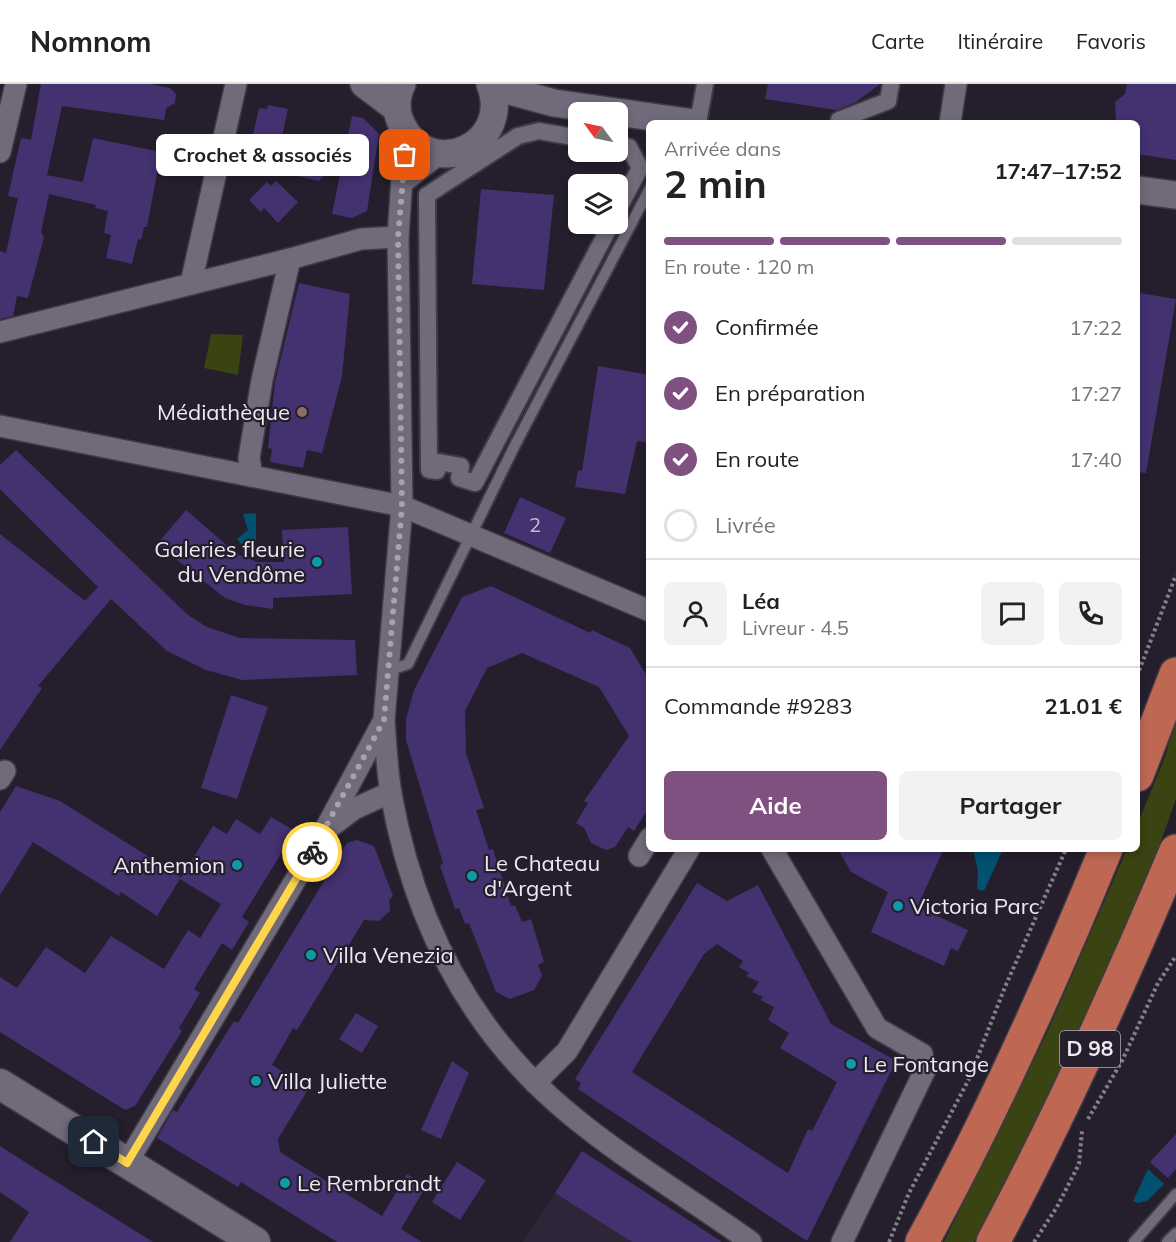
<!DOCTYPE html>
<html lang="fr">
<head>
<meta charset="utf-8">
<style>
  :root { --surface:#fff; --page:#f2f2f2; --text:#222; --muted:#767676; --line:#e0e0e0; --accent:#7f5181 }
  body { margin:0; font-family:Mulish,sans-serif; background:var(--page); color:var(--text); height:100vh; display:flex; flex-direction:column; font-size:22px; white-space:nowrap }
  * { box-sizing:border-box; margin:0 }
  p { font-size:20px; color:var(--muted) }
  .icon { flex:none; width:33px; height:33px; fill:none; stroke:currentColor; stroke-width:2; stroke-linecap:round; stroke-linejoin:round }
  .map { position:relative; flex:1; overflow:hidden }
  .panel { position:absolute; left:646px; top:36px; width:494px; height:732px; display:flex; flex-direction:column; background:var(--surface); border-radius:9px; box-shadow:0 3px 9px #0003 }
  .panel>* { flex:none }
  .needle { width:39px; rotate:303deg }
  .controls { position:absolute; left:568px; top:18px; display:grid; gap:12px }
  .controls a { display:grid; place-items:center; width:60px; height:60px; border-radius:9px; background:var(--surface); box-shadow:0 3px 9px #0003; font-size:30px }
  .pin { position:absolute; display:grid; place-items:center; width:51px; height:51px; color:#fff; margin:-26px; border-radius:12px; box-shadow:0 3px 9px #0006 }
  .courier { position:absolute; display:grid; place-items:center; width:60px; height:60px; margin:-30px; border:4px solid #ffd54a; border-radius:50%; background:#fff; color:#222; box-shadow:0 2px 8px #0007 }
  .bubble { position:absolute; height:42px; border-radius:9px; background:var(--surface); box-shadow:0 3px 9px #0003; font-size:20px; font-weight:700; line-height:42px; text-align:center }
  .summary em { font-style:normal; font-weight:700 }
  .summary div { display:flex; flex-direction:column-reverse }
  .summary { display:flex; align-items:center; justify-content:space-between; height:102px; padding:0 18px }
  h1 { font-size:39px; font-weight:700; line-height:45px }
  .bar { display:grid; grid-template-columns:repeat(4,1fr); gap:9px 6px; align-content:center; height:72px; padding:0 18px }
  .bar i { height:8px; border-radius:4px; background:var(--line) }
  .bar .active { background:var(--accent) }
  .bar p { grid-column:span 4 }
  .line { display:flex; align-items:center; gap:15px; padding:0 18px; border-top:2px solid var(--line) }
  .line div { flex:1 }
  .round { display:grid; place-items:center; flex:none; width:63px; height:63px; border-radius:9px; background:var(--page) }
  ol { padding:0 18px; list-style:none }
  li { display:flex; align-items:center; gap:18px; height:66px }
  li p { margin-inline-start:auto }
  li .icon { padding:6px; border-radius:50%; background:var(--accent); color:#fff; stroke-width:4 }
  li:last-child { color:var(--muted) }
  li i { width:33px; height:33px; border:3px solid var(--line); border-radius:50% }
  .primary-button { display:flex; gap:12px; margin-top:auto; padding:12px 18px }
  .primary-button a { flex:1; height:69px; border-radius:9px; background:var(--accent); color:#fff; font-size:24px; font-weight:700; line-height:69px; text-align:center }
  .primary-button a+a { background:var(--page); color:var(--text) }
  header { display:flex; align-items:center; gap:36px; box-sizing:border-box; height:84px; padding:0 30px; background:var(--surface); border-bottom:2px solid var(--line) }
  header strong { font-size:28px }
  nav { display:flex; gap:33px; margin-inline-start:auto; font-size:21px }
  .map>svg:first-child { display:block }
  .built { fill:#2e2539 }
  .green { fill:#3a4312 }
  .water { fill:#035170 }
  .building { fill:#433170; fill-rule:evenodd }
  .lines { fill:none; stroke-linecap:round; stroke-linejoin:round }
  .service-casing { stroke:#3f3a46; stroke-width:14 }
  .pedestrian-casing { stroke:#3f3a46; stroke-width:20 }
  .minor-casing { stroke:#3f3a46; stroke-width:24 }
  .tertiary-casing { stroke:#3f3a46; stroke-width:30 }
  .secondary-casing { stroke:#3f3a46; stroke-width:33 }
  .trunk-casing { stroke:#3f3a46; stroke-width:36 }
  .path { stroke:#847f8a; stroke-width:4; stroke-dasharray:3 3; stroke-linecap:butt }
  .service { stroke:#716a7a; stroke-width:10 }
  .pedestrian { stroke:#716a7a; stroke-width:16 }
  .minor { stroke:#716a7a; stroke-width:21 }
  .tertiary { stroke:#716a7a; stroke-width:27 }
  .secondary { stroke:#716a7a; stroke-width:30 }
  .trunk { stroke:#be6854; stroke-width:33 }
  .done { stroke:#a7a2ad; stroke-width:6; stroke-dasharray:0 10.8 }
  .route { stroke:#ffd54a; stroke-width:8 }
  .education-dot { fill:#8d6e63; stroke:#251f2d; stroke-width:2 }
  .culture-dot { fill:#0f9aa8; stroke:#251f2d; stroke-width:2 }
  .labels { text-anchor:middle; stroke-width:4.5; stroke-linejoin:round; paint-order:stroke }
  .number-label { font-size:20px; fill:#c2bbd2 }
  .shield { fill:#251f2d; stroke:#b1acb7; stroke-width:1.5 }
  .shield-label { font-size:21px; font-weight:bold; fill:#ede9f2 }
  .poi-label { font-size:22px; fill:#ede9f2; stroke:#251f2d; text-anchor:start }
</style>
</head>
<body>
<header>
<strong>Nomnom</strong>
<nav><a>Carte</a><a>Itinéraire</a><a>Favoris</a></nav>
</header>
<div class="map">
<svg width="1176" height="1158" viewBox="0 0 1176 1158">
  <rect width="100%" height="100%" fill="#251f2d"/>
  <path class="built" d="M582 1067 710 1150 705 1158H523Z"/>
  <g class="green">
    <path d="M211 250 243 251 238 291 204 284Z"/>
    <path d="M1176 635V715L1159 763 1101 901 1007 1096 974 1158H944L1047 949 1127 765H1137V741L1165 673Z"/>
  </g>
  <g class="water">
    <path d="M256 429V456L250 462 242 461 237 455 248 446 243 430Z"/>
    <path d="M973 765H1003L985 805 982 807 977 805 978 787Z"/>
    <path d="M1148 1085 1164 1100 1147 1117 1138 1119 1133 1117Z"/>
  </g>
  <g class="building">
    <path d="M41 0H149L170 4 176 10 175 19 166 24 164 36 62 22 47 91 83 98 93 54 161 68 147 143H144L141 156 138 155 132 180 106 174 111 151 104 149 108 127 95 124 96 121 49 110 41 148 44 153 28 214 17 212 13 232 0 235V167L6 169 18 114 8 112 21 54 31 56Z"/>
    <path d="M768 0H880L856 18 836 26 765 15Z"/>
    <path d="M1127 0H1176V76L1137 70V39H1116L1115 18 1125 10Z"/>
    <path d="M268 21 288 25 281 56 253 50 259 24 267 25Z"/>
    <path d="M352 32 363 34 379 50 367 127 352 134 332 130Z"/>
    <path d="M298 74 333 83 319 97 284 89Z"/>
    <path d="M276 97 298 118 278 139 264 124 261 128 249 116 267 98 271 102Z"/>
    <path d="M481 105 554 111 544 206 472 200Z"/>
    <path d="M299 199 350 210 342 292 322 369 307 366 303 384 270 378 272 365 268 364 275 298Z"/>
    <path d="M1139 209 1176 215 1146 389 1137 388Z"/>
    <path d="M598 282 650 291V359L637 357 625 410 575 403 578 386 582 387Z"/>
    <path d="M16 366 188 531 207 543 240 554 355 556 357 591 242 596 206 586 167 567 111 515 38 602 42 604 0 666V450L85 517 98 503 0 405V381Z"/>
    <path d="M520 413 566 434 550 469 504 449Z"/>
    <path d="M186 426 237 470 257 478H284L282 446 348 443 352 510 273 514V525L245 521 225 514 157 460Z"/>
    <path d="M491 502 590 549 592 546 630 564 650 597V722L634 747 628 743 615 763 606 766 591 759 584 744 576 739 588 719 584 717 629 652 599 603 522 569 487 584 465 627 466 669 484 724 476 726 489 766 493 765 511 822 515 821 522 838 531 835 544 878 538 881 542 892 534 906 510 915 496 908 469 839 465 840 459 824 455 825 440 782 443 779 406 656V635L414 606 462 513Z"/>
    <path d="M231 611 268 623 237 715 201 704Z"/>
    <path d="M16 702 60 717 181 793 157 832 121 808 119 812 33 758 0 811V728Z"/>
    <path d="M271 733 295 747 242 833 249 838 232 866 222 859 194 905 200 909 179 944 182 947 135 1022 125 1026 0 948V893L17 904 46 863 85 889 111 852 164 885 188 846 200 854 221 820 180 795 213 742 227 750 236 735 260 750Z"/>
    <path d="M357 756 374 762 393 812 389 816 390 827 379 837 364 836 297 946 293 944 272 981 309 1004 278 1055 280 1068 382 1132 407 1090 426 1102 401 1145 422 1158H337L241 1098 238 1103 157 1054 173 1026 177 1028 234 937 238 939 347 759Z"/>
    <path d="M838 765H944L917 823 968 846 958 867 951 864 944 882 871 848 888 808 851 788Z"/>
    <path d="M697 799 727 817 758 801 831 940 896 977 807 1157 578 1005 581 999 575 995ZM717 860 743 877 739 883 749 889 746 892 759 898 752 908 763 913 760 916 774 923 768 936 789 949 780 964 837 998 812 1047 808 1045 788 1089 632 988 704 870Z"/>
    <path d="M356 929 378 942 362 969 339 955Z"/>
    <path d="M452 977 469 989 441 1055 421 1046Z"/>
    <path d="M1176 1050V1085L1168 1094 1150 1078Z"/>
    <path d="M0 1062 39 1087 153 1158H10L29 1128 0 1108Z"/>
    <path d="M582 1067 722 1158H632L555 1109Z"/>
    <path d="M457 1078 486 1096 460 1136 432 1118Z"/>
  </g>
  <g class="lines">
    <g class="service-casing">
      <g id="service">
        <path d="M388 587 408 580 514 363 650 104"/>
        <path d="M1134 1158 1176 1110"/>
        <path d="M1167 1158 1176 1149"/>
      </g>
    </g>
    <g class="pedestrian-casing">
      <g id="pedestrian">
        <path d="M698 39 705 0"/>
        <path d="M839 39V36L888 17 891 0"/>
        <path d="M579 54 539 47 518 52 427 111 429 386 437 387 439 378 461 382 459 394 475 399 611 140"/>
        <path d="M618 61 629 63 640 84 618 126"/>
      </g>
    </g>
    <g class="minor-casing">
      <g id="minor">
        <path d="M950 39 956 0"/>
        <path d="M0 68 16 0"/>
        <path d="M402 99 439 70"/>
        <path d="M191 199 236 0"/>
        <path d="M0 248 290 175 361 155 398 153"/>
        <path d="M0 342 402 422 650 527"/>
        <path d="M252 392 249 374 262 296 290 175"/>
        <path d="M384 637C386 661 387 686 391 710 414 838 470 949 572 1032 628 1078 692 1116 751 1158"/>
        <path d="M0 695 5 687"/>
        <path d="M329 744 354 725 391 708"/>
        <path d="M772 765 877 944 922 970 925 986 842 1158"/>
        <path d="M639 772 650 754"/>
        <path d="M535 999 567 967 689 765"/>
        <path d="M127 1079 321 753 384 636 402 422 398 153 405 48"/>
      </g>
    </g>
    <g class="tertiary-casing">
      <g id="tertiary">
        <path d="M364 0 397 25"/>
        <path d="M402 0C396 13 395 28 402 41 430 99 514 61 490 0"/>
        <path d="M491 2 554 19 694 39"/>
        <path d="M1137 106 1176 111"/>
      </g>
    </g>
    <g class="secondary-casing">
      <path id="secondary" d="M0 1000 255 1158"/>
    </g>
    <g class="trunk-casing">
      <g id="trunk">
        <path d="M1137 691 1176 590"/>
        <path d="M922 1158C992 1031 1051 899 1106 765"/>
        <path d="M993 1158C1061 1031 1120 900 1176 767"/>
      </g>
    </g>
    <g class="path">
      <path d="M1137 592 1176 491"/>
      <path d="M1088 1035 1122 977 1158 899 1176 872"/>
      <path d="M889 1158 909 1109 969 995 1005 903 1066 765"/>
      <path d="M1034 1158 1057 1123 1079 1080 1082 1047"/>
    </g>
    <use href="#service" class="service"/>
    <use href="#pedestrian" class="pedestrian"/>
    <use href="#minor" class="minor"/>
    <use href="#tertiary" class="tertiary"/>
    <use href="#secondary" class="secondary"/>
    <use href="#trunk" class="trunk"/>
  </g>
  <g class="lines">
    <path class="done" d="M312 768 384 636 402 422 398 153 405 71"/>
    <path class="route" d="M94 1058 127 1079 312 768"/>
  </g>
  <circle class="education-dot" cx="302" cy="328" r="6"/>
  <g class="culture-dot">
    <circle cx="317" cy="478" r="6"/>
    <circle cx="237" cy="781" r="6"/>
    <circle cx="472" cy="792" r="6"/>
    <circle cx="898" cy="822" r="6"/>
    <circle cx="311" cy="871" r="6"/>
    <circle cx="851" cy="980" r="6"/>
    <circle cx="256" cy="997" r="6"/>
    <circle cx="285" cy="1099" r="6"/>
  </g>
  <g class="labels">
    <g class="number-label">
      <text x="535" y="448">2</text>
    </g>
    <rect class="shield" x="1060" y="947" width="60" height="36" rx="4.5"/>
    <g class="shield-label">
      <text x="1090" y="972">D 98</text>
    </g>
    <g class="poi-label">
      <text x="290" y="336" text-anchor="end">Médiathèque</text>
      <text x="305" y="473" text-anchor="end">Galeries fleurie<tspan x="305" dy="25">du Vendôme</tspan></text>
      <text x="484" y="787">Le Chateau<tspan x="484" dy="25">d'Argent</tspan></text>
      <text x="225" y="789" text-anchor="end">Anthemion</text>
      <text x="910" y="830">Victoria Parc</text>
      <text x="323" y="879">Villa Venezia</text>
      <text x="863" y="988">Le Fontange</text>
      <text x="268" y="1005">Villa Juliette</text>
      <text x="297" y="1107">Le Rembrandt</text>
    </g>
  </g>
</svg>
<div class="controls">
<a><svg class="needle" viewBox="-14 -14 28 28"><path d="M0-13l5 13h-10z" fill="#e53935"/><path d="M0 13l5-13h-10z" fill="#767676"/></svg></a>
<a><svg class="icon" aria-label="layers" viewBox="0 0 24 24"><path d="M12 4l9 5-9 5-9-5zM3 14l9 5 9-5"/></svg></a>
</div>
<div class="pin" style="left:405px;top:71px;background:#ea580c"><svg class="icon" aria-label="bag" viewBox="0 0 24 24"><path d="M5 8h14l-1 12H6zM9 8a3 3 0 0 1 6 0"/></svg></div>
<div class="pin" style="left:94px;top:1058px;background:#1f2937"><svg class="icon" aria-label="home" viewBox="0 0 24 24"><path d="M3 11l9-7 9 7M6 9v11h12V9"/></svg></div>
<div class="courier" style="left:312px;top:768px"><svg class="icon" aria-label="bike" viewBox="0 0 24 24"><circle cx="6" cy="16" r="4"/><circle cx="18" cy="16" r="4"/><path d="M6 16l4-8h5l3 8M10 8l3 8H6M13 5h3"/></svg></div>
<div class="bubble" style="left:156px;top:50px;width:213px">Crochet &amp; associés</div>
<section class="panel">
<div class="summary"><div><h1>2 min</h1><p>Arrivée dans</p></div><em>17:47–17:52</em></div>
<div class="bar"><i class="active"></i><i class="active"></i><i class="active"></i><i></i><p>En route · 120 m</p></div>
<ol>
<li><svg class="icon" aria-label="check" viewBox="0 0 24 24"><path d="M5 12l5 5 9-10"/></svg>Confirmée<p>17:22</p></li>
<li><svg class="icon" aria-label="check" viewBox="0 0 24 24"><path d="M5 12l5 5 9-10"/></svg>En préparation<p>17:27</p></li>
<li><svg class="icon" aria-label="check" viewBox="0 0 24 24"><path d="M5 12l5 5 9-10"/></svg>En route<p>17:40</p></li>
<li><i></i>Livrée</li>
</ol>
<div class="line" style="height:108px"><a class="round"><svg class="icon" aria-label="person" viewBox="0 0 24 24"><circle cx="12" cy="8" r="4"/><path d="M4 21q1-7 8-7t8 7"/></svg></a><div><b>Léa</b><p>Livreur · 4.5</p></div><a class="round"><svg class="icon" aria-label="chat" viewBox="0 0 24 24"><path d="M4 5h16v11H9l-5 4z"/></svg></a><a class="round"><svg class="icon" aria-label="phone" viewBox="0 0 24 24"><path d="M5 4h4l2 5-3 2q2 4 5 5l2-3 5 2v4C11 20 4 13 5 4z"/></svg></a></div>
<div class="line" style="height:78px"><div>Commande #9283</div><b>21.01 €</b></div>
<div class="primary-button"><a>Aide</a><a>Partager</a></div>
</section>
</div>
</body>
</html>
